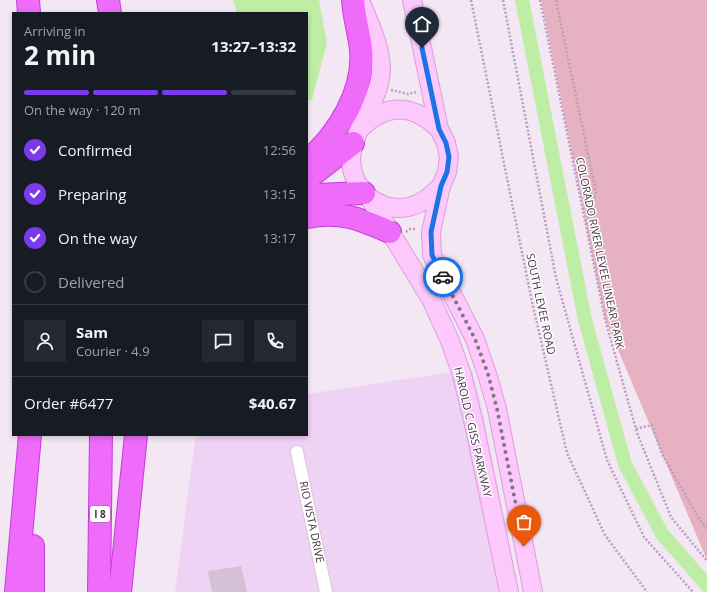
<!DOCTYPE html>
<html lang="en">
<head>
<meta charset="utf-8">
<style>
  :root { --surface:#171b24; --page:#242831; --text:#f1f3f6; --muted:#9ea1a6; --line:#363941; --accent:#7c3aed }
  body { margin:0; font-family:"Open Sans",sans-serif; background:var(--page); color:var(--text); height:100vh; display:flex; flex-direction:column; font-size:15px; white-space:nowrap }
  * { box-sizing:border-box; margin:0 }
  p { font-size:13px; color:var(--muted) }
  .icon { flex:none; width:22px; height:22px; fill:none; stroke:currentColor; stroke-width:2; stroke-linecap:round; stroke-linejoin:round }
  .map { position:relative; flex:1; overflow:hidden }
  .sheet { position:absolute; left:12px; top:12px; width:296px; height:424px; display:flex; flex-direction:column; background:var(--surface); border-radius:0px; box-shadow:0 2px 6px #0003 }
  .sheet>* { flex:none }
  .pin { position:absolute; display:grid; place-items:center; width:34px; height:34px; color:#fff; margin:-41px -17px; border-radius:50% 50% 50% 0; rotate:-45deg; box-shadow:0 0 4px #0007 }
  .pin .icon { rotate:45deg }
  .courier { position:absolute; display:grid; place-items:center; width:40px; height:40px; margin:-20px; border:3px solid #1a73e8; border-radius:50%; background:#fff; color:#222; box-shadow:0 1px 5px #0007 }
  .headline em { font-style:normal; font-weight:700 }
  .headline div { display:flex; flex-direction:column-reverse }
  .headline { display:flex; align-items:center; justify-content:space-between; height:68px; padding:0 12px }
  h1 { font-size:26px; font-weight:700; line-height:30px }
  .bar { display:grid; grid-template-columns:repeat(4,1fr); gap:6px 4px; align-content:center; height:48px; padding:0 12px }
  .bar i { height:5px; border-radius:3px; background:var(--line) }
  .bar .selected { background:var(--accent) }
  .bar p { grid-column:span 4 }
  .line { display:flex; align-items:center; gap:10px; padding:0 12px; border-top:1px solid var(--line) }
  .line div { flex:1 }
  .round { display:grid; place-items:center; flex:none; width:42px; height:42px; border-radius:0px; background:var(--page) }
  ol { padding:0 12px; list-style:none }
  li { display:flex; align-items:center; gap:12px; height:44px }
  li p { margin-inline-start:auto }
  li .icon { padding:4px; border-radius:50%; background:var(--accent); color:#fff; stroke-width:4 }
  li:last-child { color:var(--muted) }
  li i { width:22px; height:22px; border:2px solid var(--line); border-radius:50% }
  .map>svg:first-child { display:block }
  .commercial { fill:#efd3f4 }
  .green { fill:#e6b1c1 }
  .water { fill:#beeea5 }
  .lines { fill:none; stroke-linecap:round; stroke-linejoin:round }
  .canal { stroke:#beeea5; stroke-width:14 }
  .building { fill:#d4c0d7 }
  .street-casing { stroke:#d8c4d9; stroke-width:14 }
  .secondary-casing { stroke:#da9fdb; stroke-width:20 }
  .highway-casing { stroke:#c73cd9; stroke-width:24 }
  .path { stroke:#bc9cc0; stroke-width:2.5; stroke-dasharray:2 2; stroke-linecap:butt }
  .street { stroke:#fff; stroke-width:12 }
  .secondary { stroke:#fdc8fc; stroke-width:18 }
  .highway { stroke:#ee6cf9; stroke-width:22 }
  .done { stroke:#817483; stroke-width:4; stroke-dasharray:0 7.2 }
  .route { stroke:#1a73e8; stroke-width:5 }
  .labels { text-anchor:middle; stroke-width:3; stroke-linejoin:round; paint-order:stroke }
  .shield { fill:#fff; stroke:#7c727e; stroke-width:1 }
  .shield-label { font-size:10px; font-weight:bold; fill:#443646 }
  .street-label { font-size:11px; fill:#443646; stroke:#fff }
</style>
</head>
<body>
<div class="map">
<svg width="707" height="592" viewBox="0 0 707 592">
  <rect width="100%" height="100%" fill="#f3e7f3"/>
  <path class="commercial" d="M472 369 482 408 519 592H175L195 440 198 435H307V394Z"/>
  <path class="green" d="M541 0H707V560L605 319Z"/>
  <path class="water" d="M233 0H319L327 43 312 100 307 101V13H237Z"/>
  <g class="lines">
    <path class="canal" d="M522 0 585 320 625 464 662 534 707 585"/>
  </g>
  <path class="building" d="M241 566 247 592H212L208 571Z"/>
  <g class="lines">
    <g class="street-casing">
      <path id="street" d="M297 452 326 592"/>
    </g>
    <g class="secondary-casing">
      <g id="secondary">
        <path d="M360 0C368 21 380 44 381 67 382 111 329 147 362 190 370 201 386 208 399 208 417 208 429 198 441 186"/>
        <path d="M412 0 439 129 446 143 449 157 447 172 441 186 431 232 432 255 475 339 487 374 497 409 533 592"/>
        <path d="M362 127C388 102 414 105 439 129"/>
        <path d="M369 197 431 299 450 341 462 375 474 424 509 592"/>
      </g>
    </g>
    <g class="highway-casing">
      <g id="highway">
        <path d="M28 0 29 13"/>
        <path d="M108 0 110 13"/>
        <path d="M307 161C338 135 365 91 361 49 359 32 354 17 353 0"/>
        <path d="M307 179 353 143"/>
        <path d="M307 198 317 195 364 193"/>
        <path d="M307 217C340 210 360 219 390 232"/>
        <path d="M16 592 30 435"/>
        <path d="M33 592V546"/>
        <path d="M99 592 101 435"/>
        <path d="M120 592 136 435"/>
      </g>
    </g>
    <g class="path">
      <path d="M471 0 532 302 567 453 605 535 647 592"/>
      <path d="M503 0 556 278 607 460 644 537 693 592"/>
      <path d="M540 0 605 319 637 433 671 517 707 561"/>
      <path d="M556 0 596 193 586 226"/>
      <path d="M391 90 408 94 416 92"/>
      <path d="M406 232 410 229H416"/>
      <path d="M636 429 652 425 662 454 699 519 707 529"/>
    </g>
    <use href="#street" class="street"/>
    <use href="#secondary" class="secondary"/>
    <use href="#highway" class="highway"/>
  </g>
  <g class="lines">
    <path class="done" d="M443 277 475 339 488 374 497 409 524 546"/>
    <path class="route" d="M422 48 439 129 446 143 449 157 447 172 441 186 431 232 432 255 443 277"/>
  </g>
  <g class="labels">
    <rect class="shield" x="90" y="506" width="20" height="16" rx="3"/>
    <g class="shield-label">
      <text x="100" y="518">I 8</text>
    </g>
    <g class="street-label">
      <text transform="translate(600 253) rotate(78)" y="4">COLORADO RIVER LEVEE LINEAR PARK</text>
      <text transform="translate(541 304) rotate(78)" y="4">SOUTH LEVEE ROAD</text>
      <text transform="translate(473 432) rotate(77)" y="4">HAROLD C GISS PARKWAY</text>
      <text transform="translate(312 522) rotate(78)" y="4">RIO VISTA DRIVE</text>
    </g>
  </g>
</svg>
<div class="pin" style="left:524px;top:546px;background:#ea580c"><svg class="icon" aria-label="bag" viewBox="0 0 24 24"><path d="M5 8h14l-1 12H6zM9 8a3 3 0 0 1 6 0"/></svg></div>
<div class="pin" style="left:422px;top:48px;background:#1f2937"><svg class="icon" aria-label="home" viewBox="0 0 24 24"><path d="M3 11l9-7 9 7M6 9v11h12V9"/></svg></div>
<div class="courier" style="left:443px;top:277px"><svg class="icon" aria-label="car" viewBox="0 0 24 24"><path d="M5 17H2v-5l4-1 3-4h7l3 4 3 1v5h-3M9 17h6M6 11h13"/><circle cx="7" cy="17" r="2"/><circle cx="17" cy="17" r="2"/></svg></div>
<section class="sheet">
<div class="headline"><div><h1>2 min</h1><p>Arriving in</p></div><em>13:27–13:32</em></div>
<div class="bar"><i class="selected"></i><i class="selected"></i><i class="selected"></i><i></i><p>On the way · 120 m</p></div>
<ol>
<li><svg class="icon" aria-label="check" viewBox="0 0 24 24"><path d="M5 12l5 5 9-10"/></svg>Confirmed<p>12:56</p></li>
<li><svg class="icon" aria-label="check" viewBox="0 0 24 24"><path d="M5 12l5 5 9-10"/></svg>Preparing<p>13:15</p></li>
<li><svg class="icon" aria-label="check" viewBox="0 0 24 24"><path d="M5 12l5 5 9-10"/></svg>On the way<p>13:17</p></li>
<li><i></i>Delivered</li>
</ol>
<div class="line" style="height:72px"><a class="round"><svg class="icon" aria-label="person" viewBox="0 0 24 24"><circle cx="12" cy="8" r="4"/><path d="M4 21q1-7 8-7t8 7"/></svg></a><div><b>Sam</b><p>Courier · 4.9</p></div><a class="round"><svg class="icon" aria-label="chat" viewBox="0 0 24 24"><path d="M4 5h16v11H9l-5 4z"/></svg></a><a class="round"><svg class="icon" aria-label="phone" viewBox="0 0 24 24"><path d="M5 4h4l2 5-3 2q2 4 5 5l2-3 5 2v4C11 20 4 13 5 4z"/></svg></a></div>
<div class="line" style="height:52px"><div>Order #6477</div><b>$40.67</b></div>
</section>
</div>
</body>
</html>
